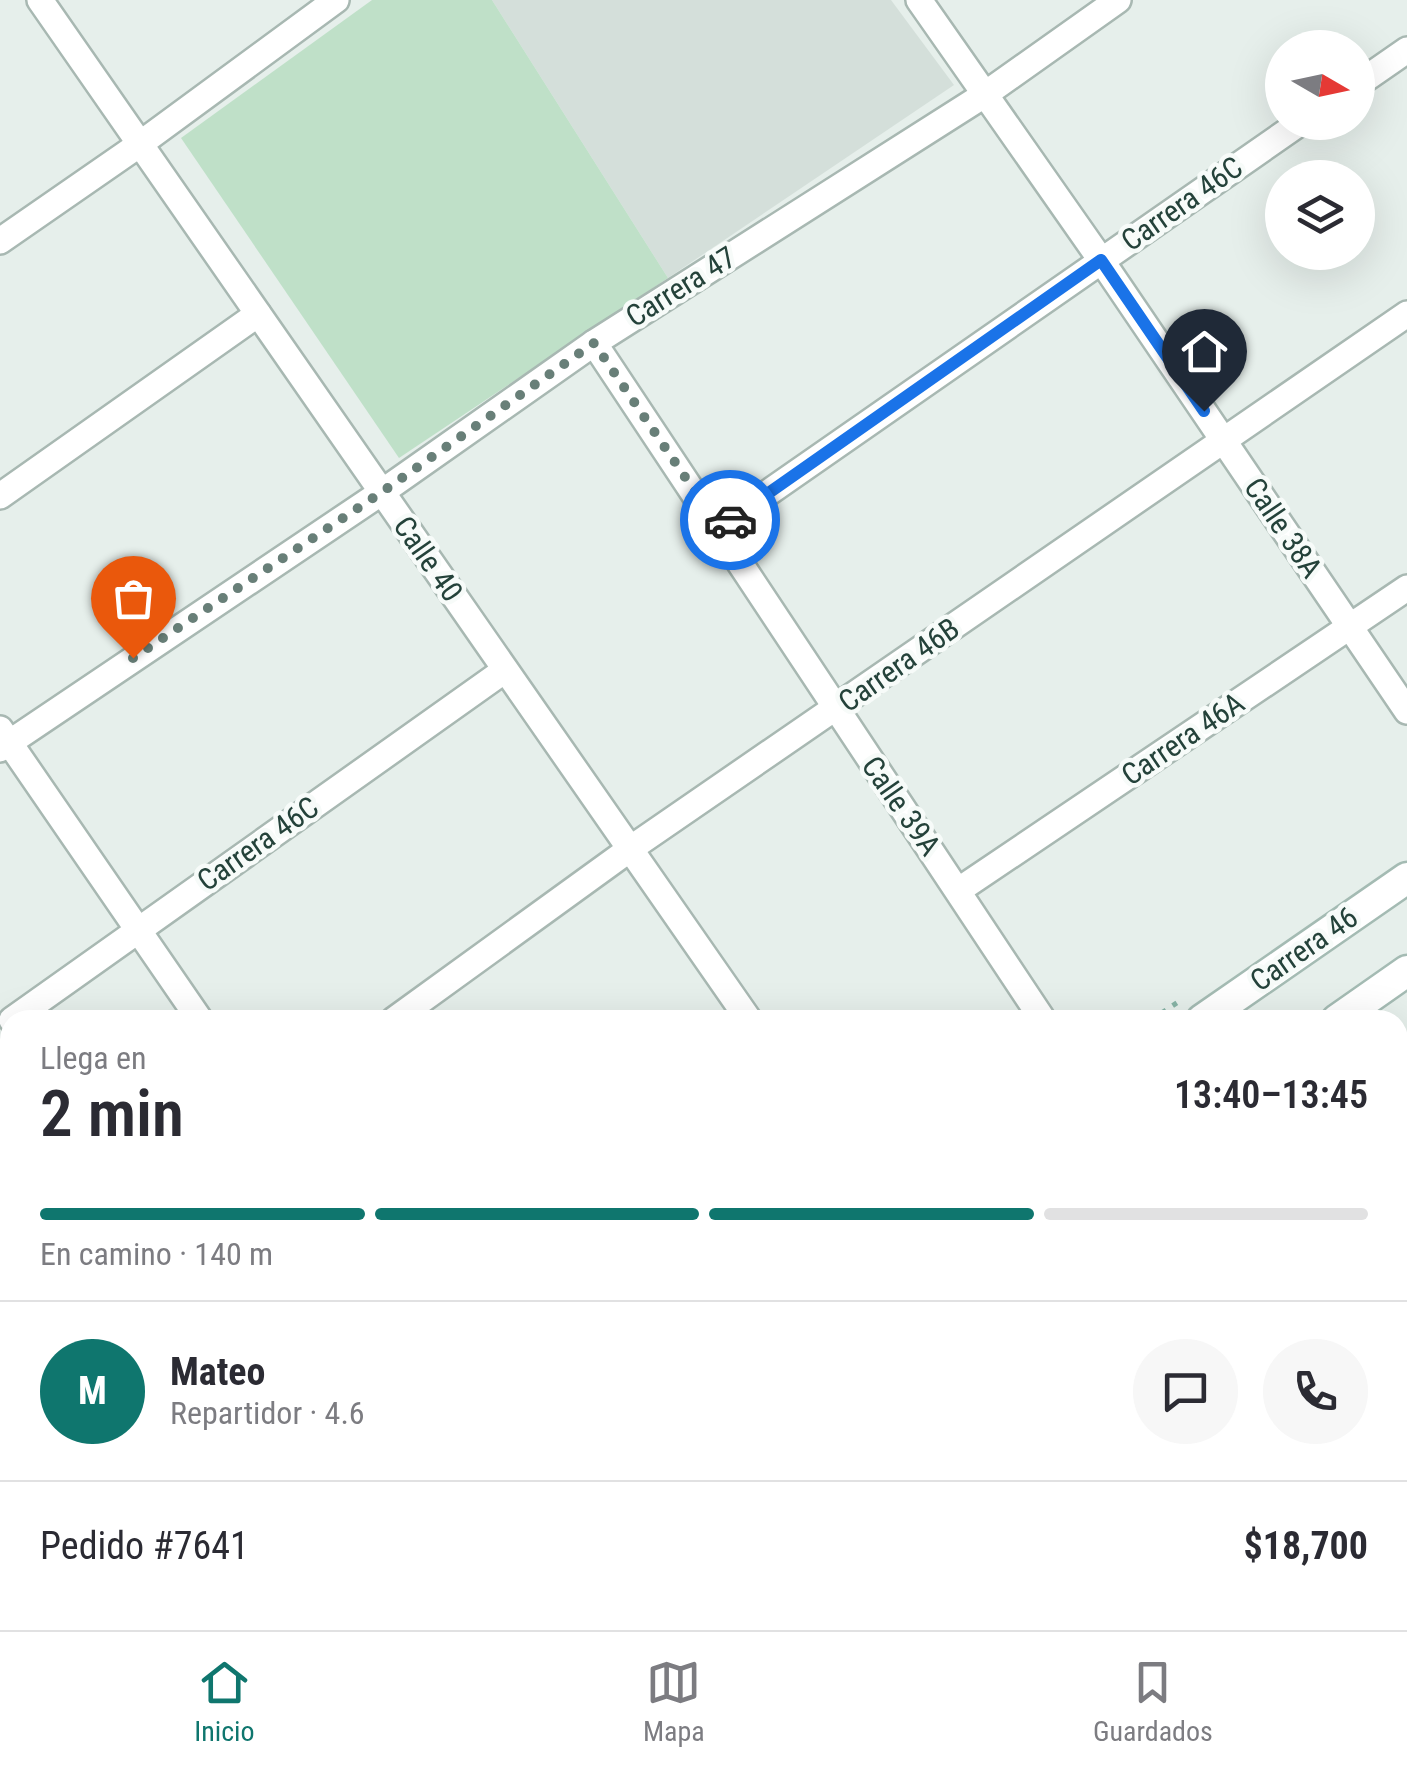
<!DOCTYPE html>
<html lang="es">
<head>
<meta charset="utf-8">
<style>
  :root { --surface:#fff; --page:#f7f7f7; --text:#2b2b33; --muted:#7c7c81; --line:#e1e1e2; --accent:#0f766e }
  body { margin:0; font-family:"Roboto Condensed",sans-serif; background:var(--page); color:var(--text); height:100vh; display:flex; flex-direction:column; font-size:38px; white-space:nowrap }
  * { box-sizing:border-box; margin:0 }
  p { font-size:32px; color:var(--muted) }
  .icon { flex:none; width:55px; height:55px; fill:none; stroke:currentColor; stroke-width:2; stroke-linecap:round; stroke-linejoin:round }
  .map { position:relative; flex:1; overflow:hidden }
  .sheet { position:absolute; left:0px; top:1010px; width:1408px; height:620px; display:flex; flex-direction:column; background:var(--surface); border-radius:30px 30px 0 0; box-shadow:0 10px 40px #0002 }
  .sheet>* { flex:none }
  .needle { width:65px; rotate:99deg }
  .fabs { position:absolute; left:1265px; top:30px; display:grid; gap:20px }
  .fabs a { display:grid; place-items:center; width:110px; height:110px; border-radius:50%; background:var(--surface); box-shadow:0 10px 40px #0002; font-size:50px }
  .pin { position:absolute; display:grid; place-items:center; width:85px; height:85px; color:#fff; margin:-102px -42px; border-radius:50% 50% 50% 0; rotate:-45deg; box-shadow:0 0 10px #0007 }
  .pin .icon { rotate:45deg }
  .courier { position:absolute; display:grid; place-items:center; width:100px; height:100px; margin:-50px; border:8px solid #1a73e8; border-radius:50%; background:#fff; color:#222; box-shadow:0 2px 12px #0007 }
  .headline em { font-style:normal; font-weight:600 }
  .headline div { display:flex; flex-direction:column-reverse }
  .headline { display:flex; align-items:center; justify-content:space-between; height:170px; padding:0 40px }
  h1 { font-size:65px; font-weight:600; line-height:75px }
  .bar { display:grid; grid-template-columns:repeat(4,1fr); gap:15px 10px; align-content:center; height:120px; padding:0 40px }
  .bar i { height:12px; border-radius:8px; background:var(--line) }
  .bar .active { background:var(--accent) }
  .bar p { grid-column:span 4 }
  .line { display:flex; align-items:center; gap:25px; padding:0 40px; border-top:2px solid var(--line) }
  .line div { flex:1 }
  .round { display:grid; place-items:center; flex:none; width:105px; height:105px; border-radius:52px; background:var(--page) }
  .tabs { display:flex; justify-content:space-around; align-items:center; height:140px; border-top:2px solid var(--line); background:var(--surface); font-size:28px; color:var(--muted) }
  .tabs a { display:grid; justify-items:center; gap:5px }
  .tabs .active { color:var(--accent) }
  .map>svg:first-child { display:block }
  .built { fill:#d4dfda }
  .green { fill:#bfe0c8 }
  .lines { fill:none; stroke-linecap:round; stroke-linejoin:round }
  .minor-casing { stroke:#a8b8b2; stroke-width:30 }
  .tertiary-casing { stroke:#a8b8b2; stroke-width:35 }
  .secondary-casing { stroke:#a4bbb3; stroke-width:35 }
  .path { stroke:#86b3a5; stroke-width:5; stroke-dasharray:5 8; stroke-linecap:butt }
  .minor { stroke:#fff; stroke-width:25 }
  .tertiary { stroke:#fff; stroke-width:30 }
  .secondary { stroke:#fff; stroke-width:30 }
  .done { stroke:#687f78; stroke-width:10; stroke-dasharray:0 18 }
  .route { stroke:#1a73e8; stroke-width:12 }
  .labels { text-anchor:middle; stroke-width:9; stroke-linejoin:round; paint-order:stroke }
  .street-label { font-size:30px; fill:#24423a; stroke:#f7fbf9 }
</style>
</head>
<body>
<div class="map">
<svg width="1407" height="1630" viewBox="0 0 1407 1630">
  <rect width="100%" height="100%" fill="#e6efeb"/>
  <path class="built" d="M492 0H891L954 85 668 278Z"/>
  <path class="green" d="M372 0H492L668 278 399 458 181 138Z"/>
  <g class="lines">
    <g class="minor-casing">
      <g id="minor">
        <path d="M40 0 749 1020"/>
        <path d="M919 0 1101 260 1407 711"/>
        <path d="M1358 84 1407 50"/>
        <path d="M0 241 140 144 336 0"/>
        <path d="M594 343 1043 1020"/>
        <path d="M0 496 258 314"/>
        <path d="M719 527 1301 122"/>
        <path d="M0 729 200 1020"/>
        <path d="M0 749 382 492 594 343 984 95 1118 0"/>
        <path d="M959 890 1407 588"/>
        <path d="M12 1020 505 670"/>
        <path d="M394 1020 630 849 1407 314"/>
        <path d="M1398 1273 1407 1267"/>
        <path d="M0 1301 10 1294"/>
        <path d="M1398 1521 1407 1534"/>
        <path d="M609 1620 616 1630"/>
        <path d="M1166 1620 1173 1630"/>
        <path d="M882 1630 896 1620"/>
        <path d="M1262 1630 1276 1620"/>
      </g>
    </g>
    <g class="tertiary-casing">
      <g id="tertiary">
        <path d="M0 1534 10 1548"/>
        <path d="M59 1620 66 1630"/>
      </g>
    </g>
    <g class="secondary-casing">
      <g id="secondary">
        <path d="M1202 1020 1407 878"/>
        <path d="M1337 1020 1407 971"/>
        <path d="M321 1630 335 1620"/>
        <path d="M452 1630 467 1620"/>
      </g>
    </g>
    <g class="path">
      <path d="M1151 1020 1178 1002"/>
      <path d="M261 1630 275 1620"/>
    </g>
    <use href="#minor" class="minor"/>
    <use href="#tertiary" class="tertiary"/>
    <use href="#secondary" class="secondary"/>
  </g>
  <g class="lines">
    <path class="done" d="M133 658 382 492 594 343 719 527 730 520"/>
    <path class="route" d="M730 520 1101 260 1204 411"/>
  </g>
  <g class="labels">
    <g class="street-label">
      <text transform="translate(1182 204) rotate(-35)" y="10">Carrera 46C</text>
      <text transform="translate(681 287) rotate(-32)" y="10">Carrera 47</text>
      <text transform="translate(1283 528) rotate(56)" y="10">Calle 38A</text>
      <text transform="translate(428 559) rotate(55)" y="10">Calle 40</text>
      <text transform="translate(899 665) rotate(-35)" y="10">Carrera 46B</text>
      <text transform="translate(1183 739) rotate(-34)" y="10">Carrera 46A</text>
      <text transform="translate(901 806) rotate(55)" y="10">Calle 39A</text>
      <text transform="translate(258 844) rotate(-35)" y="10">Carrera 46C</text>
      <text transform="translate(1304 949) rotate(-35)" y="10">Carrera 46</text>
    </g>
  </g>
</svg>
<div class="fabs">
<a><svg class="needle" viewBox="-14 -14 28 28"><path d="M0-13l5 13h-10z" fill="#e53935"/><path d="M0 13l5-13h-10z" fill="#7c7c81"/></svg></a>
<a><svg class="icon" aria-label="layers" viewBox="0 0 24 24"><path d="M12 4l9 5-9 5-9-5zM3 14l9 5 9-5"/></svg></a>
</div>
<div class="pin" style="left:133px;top:658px;background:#ea580c"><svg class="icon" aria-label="bag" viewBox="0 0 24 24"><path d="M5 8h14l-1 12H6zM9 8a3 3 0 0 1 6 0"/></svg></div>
<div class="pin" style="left:1204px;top:411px;background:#1f2937"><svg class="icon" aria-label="home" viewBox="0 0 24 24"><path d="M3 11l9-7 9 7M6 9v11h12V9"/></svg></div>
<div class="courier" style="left:730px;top:520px"><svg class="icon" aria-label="car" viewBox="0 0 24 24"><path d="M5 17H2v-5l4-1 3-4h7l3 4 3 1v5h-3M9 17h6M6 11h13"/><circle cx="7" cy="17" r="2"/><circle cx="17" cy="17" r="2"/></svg></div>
<section class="sheet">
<div class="headline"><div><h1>2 min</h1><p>Llega en</p></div><em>13:40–13:45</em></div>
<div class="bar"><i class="active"></i><i class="active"></i><i class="active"></i><i></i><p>En camino · 140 m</p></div>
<div class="line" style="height:180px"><b class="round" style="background:var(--accent);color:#fff">M</b><div><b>Mateo</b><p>Repartidor · 4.6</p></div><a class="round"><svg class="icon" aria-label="chat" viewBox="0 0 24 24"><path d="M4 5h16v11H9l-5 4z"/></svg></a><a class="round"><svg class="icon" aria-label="phone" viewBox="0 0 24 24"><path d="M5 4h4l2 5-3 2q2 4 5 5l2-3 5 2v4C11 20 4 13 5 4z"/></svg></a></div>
<div class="line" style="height:130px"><div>Pedido #7641</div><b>$18,700</b></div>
</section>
</div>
<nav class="tabs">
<a class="active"><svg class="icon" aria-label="home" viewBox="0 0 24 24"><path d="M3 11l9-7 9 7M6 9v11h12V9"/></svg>Inicio</a>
<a><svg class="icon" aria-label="map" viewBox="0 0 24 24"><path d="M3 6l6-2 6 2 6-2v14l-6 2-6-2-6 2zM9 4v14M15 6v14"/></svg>Mapa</a>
<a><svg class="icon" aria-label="saved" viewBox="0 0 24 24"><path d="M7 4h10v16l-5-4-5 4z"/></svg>Guardados</a>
</nav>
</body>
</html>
